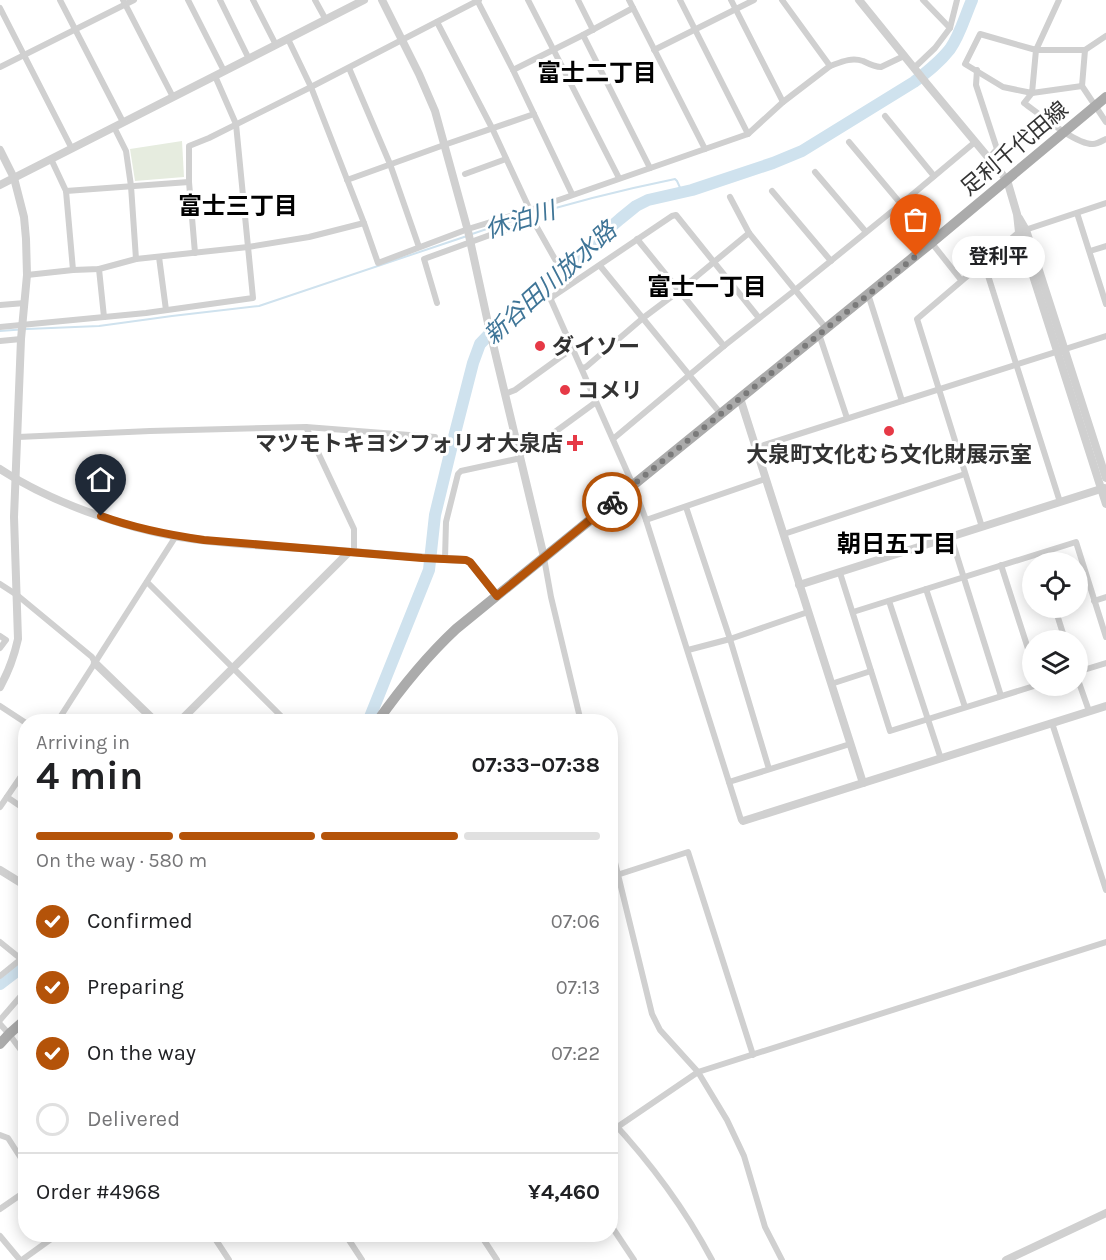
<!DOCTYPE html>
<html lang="en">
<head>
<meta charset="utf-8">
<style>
  :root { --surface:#fff; --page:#f2f2f2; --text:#202124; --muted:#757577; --line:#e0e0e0; --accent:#b45309 }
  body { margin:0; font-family:Karla,"Noto Sans JP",sans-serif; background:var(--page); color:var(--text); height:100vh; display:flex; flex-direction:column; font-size:22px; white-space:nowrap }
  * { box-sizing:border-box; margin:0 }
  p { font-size:20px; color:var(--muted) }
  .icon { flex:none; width:33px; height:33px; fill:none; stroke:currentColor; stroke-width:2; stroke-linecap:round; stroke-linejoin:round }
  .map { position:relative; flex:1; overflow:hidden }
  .panel { position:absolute; left:18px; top:714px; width:600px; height:528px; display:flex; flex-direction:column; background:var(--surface); border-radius:24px; box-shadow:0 3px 15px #0003 }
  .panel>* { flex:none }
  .controls { position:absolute; left:1022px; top:552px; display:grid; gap:12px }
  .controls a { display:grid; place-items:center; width:66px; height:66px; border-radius:50%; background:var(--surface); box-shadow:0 3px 15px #0003; font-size:30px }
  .pin { position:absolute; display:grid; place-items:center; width:51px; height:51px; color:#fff; margin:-62px -26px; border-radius:50% 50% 50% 0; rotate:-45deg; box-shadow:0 0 6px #0007 }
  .pin .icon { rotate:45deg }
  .courier { position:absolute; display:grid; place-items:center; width:60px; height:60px; margin:-30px; border:4px solid #b45309; border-radius:50%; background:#fff; color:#222; box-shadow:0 2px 8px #0007 }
  .bubble { position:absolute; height:42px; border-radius:21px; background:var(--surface); box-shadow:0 3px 15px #0003; font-size:20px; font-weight:700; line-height:42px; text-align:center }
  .overview em { font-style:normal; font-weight:700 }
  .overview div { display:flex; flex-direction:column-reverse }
  .overview { display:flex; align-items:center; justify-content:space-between; height:102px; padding:0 18px }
  h1 { font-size:39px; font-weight:700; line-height:45px }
  .bar { display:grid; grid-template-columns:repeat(4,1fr); gap:9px 6px; align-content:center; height:72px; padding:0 18px }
  .bar i { height:8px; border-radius:4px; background:var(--line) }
  .bar .current { background:var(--accent) }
  .bar p { grid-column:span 4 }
  .line { display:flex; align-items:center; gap:15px; padding:0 18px; border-top:2px solid var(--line) }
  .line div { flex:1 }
  ol { padding:0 18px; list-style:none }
  li { display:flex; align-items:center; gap:18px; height:66px }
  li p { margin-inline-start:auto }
  li .icon { padding:6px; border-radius:50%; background:var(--accent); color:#fff; stroke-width:4 }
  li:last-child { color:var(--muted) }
  li i { width:33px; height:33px; border:3px solid var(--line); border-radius:50% }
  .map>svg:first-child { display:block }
  .green { fill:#e6ecdf }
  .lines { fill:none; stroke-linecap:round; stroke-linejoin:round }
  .stream { stroke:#cfe2ee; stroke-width:2 }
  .river { stroke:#cfe2ee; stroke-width:12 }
  .minor { stroke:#d0d0d0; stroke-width:6 }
  .tertiary { stroke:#d0d0d0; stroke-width:8 }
  .primary { stroke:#ababab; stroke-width:10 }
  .done { stroke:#7a7a7a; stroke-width:6; stroke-dasharray:0 10.8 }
  .route { stroke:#b45309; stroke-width:8 }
  .poi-dot { fill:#e63946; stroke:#fff; stroke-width:2 }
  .labels { text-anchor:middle; stroke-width:6; stroke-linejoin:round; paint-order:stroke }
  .street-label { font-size:22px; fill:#333; stroke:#fff }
  .poi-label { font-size:22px; font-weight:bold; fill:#333; stroke:#fff; text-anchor:start }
  .neighbourhood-label { font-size:24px; font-weight:bold; fill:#000; stroke:#fff }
  .water-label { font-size:24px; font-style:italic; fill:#3f7597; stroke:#fff }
</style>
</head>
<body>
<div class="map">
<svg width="1106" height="1260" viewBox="0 0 1106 1260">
  <rect width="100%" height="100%" fill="#fff"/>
  <path class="green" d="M182 141 184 177 135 181 130 149Z"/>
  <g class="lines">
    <g class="stream">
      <path d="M472 234C539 211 606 193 675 179L677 181 682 192"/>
      <path d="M0 331 27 329 99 326 172 316 259 306 467 236"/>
    </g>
    <g class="river">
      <path d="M368 722 429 570 435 515 453 441 473 363 480 344 499 324 620 219 636 206 648 200 692 190 773 163 802 151 914 82C927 72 940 62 950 49 960 35 965 16 972 0"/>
      <path d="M0 984 26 964"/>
    </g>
    <g class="minor">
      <path d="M60 0 123 122"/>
      <path d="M123 0 173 97"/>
      <path d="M188 0 224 71"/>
      <path d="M220 0 249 59"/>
      <path d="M253 0 276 45"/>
      <path d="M315 0 326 20"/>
      <path d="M477 0 513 70 572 194"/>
      <path d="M528 0 619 178"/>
      <path d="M578 0 593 30"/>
      <path d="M629 0 705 149"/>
      <path d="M680 0 748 134"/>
      <path d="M731 0 783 102"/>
      <path d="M923 0 950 28"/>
      <path d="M1059 0 1036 50 1032 93 1003 87 965 64 980 34 1036 50H1085L1106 36"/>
      <path d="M0 8 72 149"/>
      <path d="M437 22 492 128 530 210 534 222 556 261"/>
      <path d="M583 35 650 168"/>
      <path d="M654 50 754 0"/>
      <path d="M1085 50 1082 86 1106 122"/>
      <path d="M830 66C841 62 851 57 863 61 869 64 875 67 881 67L904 56"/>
      <path d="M0 67 134 0"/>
      <path d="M349 68 390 164 419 247"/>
      <path d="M914 68 935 48 950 28 957 0"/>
      <path d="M513 70 583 35 633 8"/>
      <path d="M977 70 976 85 997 149 989 158"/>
      <path d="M1082 86 1032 93 1024 103C1038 113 1076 145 1093 144 1097 144 1102 141 1106 139"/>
      <path d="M885 116 934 176"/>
      <path d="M114 127 126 151 131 186 136 259"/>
      <path d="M51 159 66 191 73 270"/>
      <path d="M815 172 866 232"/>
      <path d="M465 174 506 159"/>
      <path d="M347 180 444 145 534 114"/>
      <path d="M66 191 189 182"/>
      <path d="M772 191 831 261"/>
      <path d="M730 197 749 233"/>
      <path d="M1077 213 1106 304"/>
      <path d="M364 223 378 263 468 229 530 210 748 134 783 102 830 66 782 0"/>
      <path d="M637 239 724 346"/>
      <path d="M1090 251 1106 246"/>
      <path d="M195 253 189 182V146L209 138 311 87 479 0"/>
      <path d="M159 257 166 310"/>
      <path d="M984 263 1060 502"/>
      <path d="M601 267 721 414"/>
      <path d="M99 269 104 317"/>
      <path d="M27 275 73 270 99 269 136 259 248 247 309 237 364 223 311 87 288 39"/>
      <path d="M961 280 901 204 975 142"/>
      <path d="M868 294 902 401"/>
      <path d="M437 303 424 259 501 231 534 222"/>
      <path d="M0 305 25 303"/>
      <path d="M0 327 146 313 253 298 236 124 215 76"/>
      <path d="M819 334 847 418"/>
      <path d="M0 341 21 339"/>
      <path d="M582 368 586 367 643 318 679 291 749 233 826 328"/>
      <path d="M505 394 515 390 573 348"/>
      <path d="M306 427 354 529V552"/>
      <path d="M18 437 150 431 306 427 435 437"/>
      <path d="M613 439 724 346 795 290 901 204 849 142"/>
      <path d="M755 448 1106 336"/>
      <path d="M520 454 529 451 596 402"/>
      <path d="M686 507 730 639 769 769"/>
      <path d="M646 520 765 479"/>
      <path d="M982 527 917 319 1019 232 1106 203"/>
      <path d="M784 534 965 474"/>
      <path d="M951 537 1001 696"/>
      <path d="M544 558 551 597 581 722"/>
      <path d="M445 559 446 522 458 474 461 471 521 458"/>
      <path d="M1001 565 1032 661"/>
      <path d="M840 573 890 731 1034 686"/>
      <path d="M147 582 287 722"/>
      <path d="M0 584 17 595 92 657 95 663"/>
      <path d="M926 589 965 707"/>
      <path d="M889 601 941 759"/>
      <path d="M1094 601 1106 597"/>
      <path d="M1055 608 1065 640"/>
      <path d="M853 612 1076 542 1106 637"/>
      <path d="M0 636 6 640 0 648"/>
      <path d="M688 650 730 639 808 612"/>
      <path d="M1077 672 1106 663"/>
      <path d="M1077 677 1089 711"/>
      <path d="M831 684 871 671"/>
      <path d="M0 706 26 723"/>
      <path d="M57 722 176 536"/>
      <path d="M1052 723 1106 890"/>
      <path d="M729 782 850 744"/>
      <path d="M7 797 26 810"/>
      <path d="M0 807 26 769"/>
      <path d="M743 821 741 820 646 520 633 485 551 300 552 297 672 216 676 215 759 318"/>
      <path d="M610 842 652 1014 660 1030 698 1072 727 1120 744 1156 765 1227 782 1260"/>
      <path d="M610 880 617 875 688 852 753 1055"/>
      <path d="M0 942 21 959"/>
      <path d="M0 976 26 955"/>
      <path d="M0 1020 26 990"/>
      <path d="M0 1024 9 1034 26 1057"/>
      <path d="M610 1119C651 1163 684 1207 712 1260"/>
      <path d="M610 1132 698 1072 1106 942"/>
      <path d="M0 1135 8 1138 26 1166"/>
      <path d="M0 1209 26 1191"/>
      <path d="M610 1224 634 1260"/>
      <path d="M212 1234 229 1260"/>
      <path d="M345 1234 362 1260"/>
      <path d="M480 1234 497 1260"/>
      <path d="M0 1236 20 1260"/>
      <path d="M22 1260 58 1234"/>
    </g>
    <g class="tertiary">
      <path d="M382 0 419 74 435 111 468 231 488 323 544 557"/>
      <path d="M859 0 927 84 1007 180 1017 214 1019 232 1106 504"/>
      <path d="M0 150 14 178 24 217 26 239 27 275 21 339 14 517 18 639C14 657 9 671 0 687"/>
      <path d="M0 185 364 0"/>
      <path d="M1019 218 1026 230 1106 478"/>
      <path d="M740 398 863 783"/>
      <path d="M0 469C49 501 121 527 179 537 224 544 270 546 315 549 366 553 416 558 466 560L470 562 497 596"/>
      <path d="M799 585 1104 488"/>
      <path d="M95 663 156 722"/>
      <path d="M179 722 349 552"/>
      <path d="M743 821 1106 706"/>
      <path d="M0 870 26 886"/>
      <path d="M1006 1260 1106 1213"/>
    </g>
    <g class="primary">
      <path d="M377 722C401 688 426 657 456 629L931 243 1106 97"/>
      <path d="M0 1044 9 1034 26 1019"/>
    </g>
  </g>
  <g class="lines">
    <path class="done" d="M612 502 916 256"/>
    <path class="route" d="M101 516C134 528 169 535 204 540L422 558 466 560 470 562 497 596 612 502"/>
  </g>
  <g class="poi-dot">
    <circle cx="540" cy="346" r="6"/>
    <circle cx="565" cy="390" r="6"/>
    <circle cx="889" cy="431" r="6"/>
    <path d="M572 434h6v6h6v6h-6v6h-6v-6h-6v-6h6z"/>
  </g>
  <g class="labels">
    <g class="street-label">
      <text transform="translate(1014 148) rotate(-40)" y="8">足利千代田線</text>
    </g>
    <g class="poi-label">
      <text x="552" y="354">ダイソー</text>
      <text x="577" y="398">コメリ</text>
      <text x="563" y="451" text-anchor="end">マツモトキヨシフォリオ大泉店</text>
      <text x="889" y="462" text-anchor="middle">大泉町文化むら文化財展示室</text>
    </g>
    <g class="neighbourhood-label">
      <text x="597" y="81">富士二丁目</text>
      <text x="238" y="214">富士三丁目</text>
      <text x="707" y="295">富士一丁目</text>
      <text x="897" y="552">朝日五丁目</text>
    </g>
    <g class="water-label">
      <text transform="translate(520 220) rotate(-17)" y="8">休泊川</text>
      <text transform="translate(550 283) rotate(-42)" y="8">新谷田川放水路</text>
    </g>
  </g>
</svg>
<div class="controls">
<a><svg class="icon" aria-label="locate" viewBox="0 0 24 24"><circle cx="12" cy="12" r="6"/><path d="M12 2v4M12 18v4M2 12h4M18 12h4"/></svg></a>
<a><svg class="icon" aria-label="layers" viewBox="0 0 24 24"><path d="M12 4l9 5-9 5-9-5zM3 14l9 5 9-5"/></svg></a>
</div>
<div class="pin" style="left:916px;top:256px;background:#ea580c"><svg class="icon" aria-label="bag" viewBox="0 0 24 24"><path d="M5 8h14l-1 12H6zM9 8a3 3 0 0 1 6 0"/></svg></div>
<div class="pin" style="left:101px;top:516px;background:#1f2937"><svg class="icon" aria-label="home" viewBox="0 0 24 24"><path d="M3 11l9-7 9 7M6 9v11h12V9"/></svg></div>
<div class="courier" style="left:612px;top:502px"><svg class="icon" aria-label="bike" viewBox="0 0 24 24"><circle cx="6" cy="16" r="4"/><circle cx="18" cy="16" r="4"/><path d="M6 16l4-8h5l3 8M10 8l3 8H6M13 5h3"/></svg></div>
<div class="bubble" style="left:952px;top:236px;width:93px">登利平</div>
<section class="panel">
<div class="overview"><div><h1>4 min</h1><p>Arriving in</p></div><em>07:33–07:38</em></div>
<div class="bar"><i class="current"></i><i class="current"></i><i class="current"></i><i></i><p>On the way · 580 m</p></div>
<ol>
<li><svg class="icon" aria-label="check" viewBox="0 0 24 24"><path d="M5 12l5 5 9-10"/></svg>Confirmed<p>07:06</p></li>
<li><svg class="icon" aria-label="check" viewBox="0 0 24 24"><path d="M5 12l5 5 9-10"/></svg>Preparing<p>07:13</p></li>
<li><svg class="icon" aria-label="check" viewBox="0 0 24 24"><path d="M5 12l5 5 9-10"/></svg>On the way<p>07:22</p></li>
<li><i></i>Delivered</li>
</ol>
<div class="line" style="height:78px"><div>Order #4968</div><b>¥4,460</b></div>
</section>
</div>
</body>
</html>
